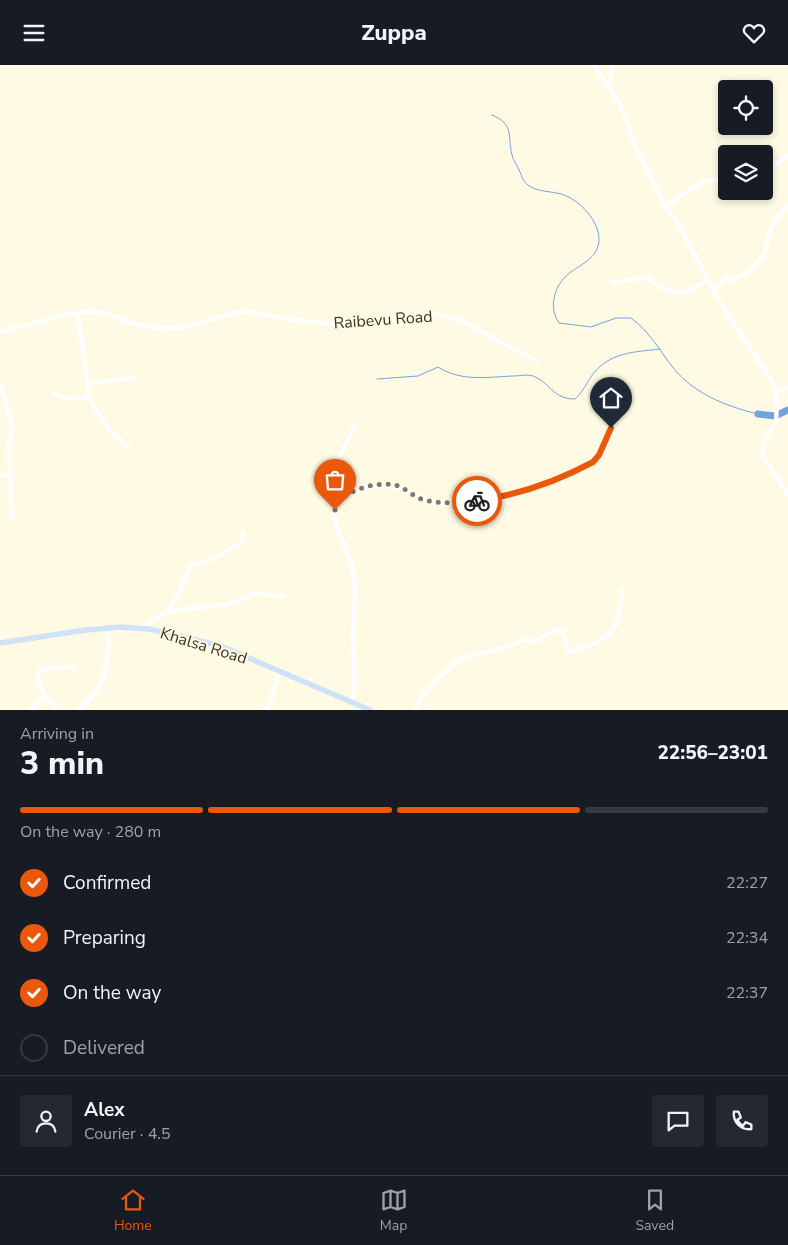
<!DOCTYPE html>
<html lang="en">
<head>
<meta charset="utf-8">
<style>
  :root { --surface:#171b24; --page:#242831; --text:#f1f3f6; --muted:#9ea1a6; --line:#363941; --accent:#ea580c }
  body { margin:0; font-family:"Nunito Sans",sans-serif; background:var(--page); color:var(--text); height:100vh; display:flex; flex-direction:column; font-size:19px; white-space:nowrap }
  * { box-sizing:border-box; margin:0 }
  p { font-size:16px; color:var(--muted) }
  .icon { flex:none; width:28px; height:28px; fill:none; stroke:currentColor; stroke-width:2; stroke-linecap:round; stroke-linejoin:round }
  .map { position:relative; height:645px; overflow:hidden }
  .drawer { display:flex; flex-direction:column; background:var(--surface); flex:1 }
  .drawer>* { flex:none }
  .tools { position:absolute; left:718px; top:15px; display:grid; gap:10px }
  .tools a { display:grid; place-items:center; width:55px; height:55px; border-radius:5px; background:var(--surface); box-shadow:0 2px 8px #0003; font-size:25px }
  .pin { position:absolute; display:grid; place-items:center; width:42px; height:42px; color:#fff; margin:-51px -21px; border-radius:50% 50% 50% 0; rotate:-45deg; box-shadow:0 0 5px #0007 }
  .pin .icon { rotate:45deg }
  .courier { position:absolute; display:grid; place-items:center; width:50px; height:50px; margin:-25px; border:4px solid #ea580c; border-radius:50%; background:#fff; color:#222; box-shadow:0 1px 6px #0007 }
  .headline em { font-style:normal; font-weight:800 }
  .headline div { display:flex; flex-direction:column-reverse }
  .headline { display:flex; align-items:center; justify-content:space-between; height:85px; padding:0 20px }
  h1 { font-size:32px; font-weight:800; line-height:38px }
  .bar { display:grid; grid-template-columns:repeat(4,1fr); gap:8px 5px; align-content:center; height:60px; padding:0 20px }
  .bar i { height:6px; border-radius:4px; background:var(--line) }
  .bar .on { background:var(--accent) }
  .bar p { grid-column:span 4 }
  .line { display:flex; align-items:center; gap:12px; padding:0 20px; border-top:1px solid var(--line) }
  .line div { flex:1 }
  .round { display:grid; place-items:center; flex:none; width:52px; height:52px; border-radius:5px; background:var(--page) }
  ol { padding:0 20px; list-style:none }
  li { display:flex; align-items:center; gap:15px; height:55px }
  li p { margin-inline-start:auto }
  li .icon { padding:5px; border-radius:50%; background:var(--accent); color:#fff; stroke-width:4 }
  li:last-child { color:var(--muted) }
  li i { width:28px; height:28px; border:2px solid var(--line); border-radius:50% }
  header { display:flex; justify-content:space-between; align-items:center; height:65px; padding:0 20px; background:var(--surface); font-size:22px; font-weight:800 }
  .menu { display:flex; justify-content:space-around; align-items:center; height:70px; border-top:1px solid var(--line); background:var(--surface); font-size:14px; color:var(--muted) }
  .menu a { display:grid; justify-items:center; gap:2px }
  .menu .on { color:var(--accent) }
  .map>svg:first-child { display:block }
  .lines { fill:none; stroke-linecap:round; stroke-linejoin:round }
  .stream { stroke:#72a3de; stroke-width:1 }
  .river { stroke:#72a3de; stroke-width:7 }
  .minor { stroke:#fff; stroke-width:4.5 }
  .major { stroke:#d0e2f7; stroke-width:5.5 }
  .done { stroke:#7e7a69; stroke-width:5; stroke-dasharray:0 9 }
  .route { stroke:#ea580c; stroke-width:6 }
  .labels { text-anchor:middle; stroke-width:4; stroke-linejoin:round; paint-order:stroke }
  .street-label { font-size:16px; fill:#383527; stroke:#fffae4 }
</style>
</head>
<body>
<header><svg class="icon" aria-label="menu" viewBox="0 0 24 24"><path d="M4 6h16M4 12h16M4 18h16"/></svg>Zuppa<svg class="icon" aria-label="heart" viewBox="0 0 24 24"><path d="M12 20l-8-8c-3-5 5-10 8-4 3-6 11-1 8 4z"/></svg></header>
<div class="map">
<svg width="788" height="645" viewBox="0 0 788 645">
  <rect width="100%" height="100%" fill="#fffae4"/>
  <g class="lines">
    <g class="stream">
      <path d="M492 50C515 60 507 70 512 90 513 96 518 101 520 107 522 112 523 116 528 120 537 127 550 126 561 129 579 134 600 156 599 176 596 203 564 199 555 229 552 241 553 248 559 258L591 262 616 253H631C649 266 658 283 671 300 692 328 725 341 758 349"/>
      <path d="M377 314 418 311 438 302C462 317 487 312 513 311 520 311 526 309 533 311 550 317 552 334 575 334 583 327 587 317 593 309 610 287 635 287 660 284"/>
    </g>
    <path class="river" d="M758 349 775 351 788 345"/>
    <g class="minor">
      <path d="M594 0 620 39 636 82 665 141 679 160 722 241 773 318 777 336 776 357 764 376 762 390 788 429"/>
      <path d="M610 23 612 0"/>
      <path d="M764 107 788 91"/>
      <path d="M728 126H735"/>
      <path d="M665 141 704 116 717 115 726 124"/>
      <path d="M612 218 645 212C673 230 680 235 707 215"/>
      <path d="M713 225 727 213 733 216 752 204 756 199 766 186 768 171 775 154 788 141"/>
      <path d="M77 247 90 332C97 351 112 370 129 382"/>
      <path d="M0 267 64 250 91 246 107 249 135 259 165 264 185 262 241 246 308 257 341 259 376 257 411 250 438 249 457 254 537 296"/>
      <path d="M0 319 13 362 9 378 12 452"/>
      <path d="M88 319 136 312"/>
      <path d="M775 327 788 322"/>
      <path d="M54 329 68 334 90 332"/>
      <path d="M0 410H11"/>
      <path d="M336 439 331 432V409L354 362"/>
      <path d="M167 547 233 538 256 528 284 532"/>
      <path d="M140 563 167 547 179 529 191 500 210 495 242 478 243 468"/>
      <path d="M352 638C357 616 353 596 353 574 353 550 358 521 351 498 347 483 325 447 339 434 345 429 353 428 360 425 404 410 409 438 450 438 490 438 565 418 597 394L611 363 613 352"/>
      <path d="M30 645 45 631"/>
      <path d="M57 645C48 635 33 619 40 605L73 601"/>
      <path d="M78 645C105 625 111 594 108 564"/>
      <path d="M265 645 269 641 280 605"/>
      <path d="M415 645 419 635 436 615 461 593 507 582 524 574 533 577 556 565 564 567 567 584 571 587 596 578 610 568 617 558 623 524"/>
    </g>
    <path class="major" d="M0 578 86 565 121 562 149 564 221 581 370 645"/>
  </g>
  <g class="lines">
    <path class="done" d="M335 445C338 426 377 416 395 420 407 423 416 435 430 436 445 439 461 438 477 436"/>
    <path class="route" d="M477 436C517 430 558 416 593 397L599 390 611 363"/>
  </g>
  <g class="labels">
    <g class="street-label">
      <text transform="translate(383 254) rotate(-4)" y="6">Raibevu Road</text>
      <text transform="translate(204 580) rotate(17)" y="6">Khalsa Road</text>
    </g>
  </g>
</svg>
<div class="tools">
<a><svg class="icon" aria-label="locate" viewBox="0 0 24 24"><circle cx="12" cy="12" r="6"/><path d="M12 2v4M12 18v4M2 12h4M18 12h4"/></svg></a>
<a><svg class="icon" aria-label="layers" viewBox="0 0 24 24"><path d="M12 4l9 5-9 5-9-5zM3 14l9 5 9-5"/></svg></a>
</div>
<div class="pin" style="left:335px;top:445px;background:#ea580c"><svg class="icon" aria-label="bag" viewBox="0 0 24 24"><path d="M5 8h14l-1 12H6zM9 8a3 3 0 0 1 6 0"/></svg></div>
<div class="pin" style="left:611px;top:363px;background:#1f2937"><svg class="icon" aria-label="home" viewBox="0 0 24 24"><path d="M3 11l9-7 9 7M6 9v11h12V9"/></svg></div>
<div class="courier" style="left:477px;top:436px"><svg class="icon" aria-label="bike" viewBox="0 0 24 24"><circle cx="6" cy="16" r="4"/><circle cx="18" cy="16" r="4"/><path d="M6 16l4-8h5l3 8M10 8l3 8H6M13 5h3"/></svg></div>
</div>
<section class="drawer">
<div class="headline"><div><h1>3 min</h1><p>Arriving in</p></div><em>22:56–23:01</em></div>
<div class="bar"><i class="on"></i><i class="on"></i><i class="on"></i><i></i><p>On the way · 280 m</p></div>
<ol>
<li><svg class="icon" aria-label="check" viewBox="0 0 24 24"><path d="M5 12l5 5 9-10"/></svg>Confirmed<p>22:27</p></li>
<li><svg class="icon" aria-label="check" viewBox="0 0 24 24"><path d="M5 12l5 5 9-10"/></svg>Preparing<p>22:34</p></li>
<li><svg class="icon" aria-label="check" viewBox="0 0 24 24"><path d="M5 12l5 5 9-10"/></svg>On the way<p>22:37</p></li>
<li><i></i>Delivered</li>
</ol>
<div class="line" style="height:90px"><a class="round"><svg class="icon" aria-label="person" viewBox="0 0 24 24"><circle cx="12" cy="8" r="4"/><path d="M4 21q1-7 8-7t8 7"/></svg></a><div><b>Alex</b><p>Courier · 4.5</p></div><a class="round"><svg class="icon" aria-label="chat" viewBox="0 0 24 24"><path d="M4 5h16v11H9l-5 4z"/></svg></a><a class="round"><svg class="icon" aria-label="phone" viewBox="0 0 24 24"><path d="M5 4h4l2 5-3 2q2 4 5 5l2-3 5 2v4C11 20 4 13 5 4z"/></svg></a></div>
</section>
<nav class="menu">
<a class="on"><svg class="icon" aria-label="home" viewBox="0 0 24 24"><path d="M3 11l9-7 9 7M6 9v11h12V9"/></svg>Home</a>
<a><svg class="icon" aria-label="map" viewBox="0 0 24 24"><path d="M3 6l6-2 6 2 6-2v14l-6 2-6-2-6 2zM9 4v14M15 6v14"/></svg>Map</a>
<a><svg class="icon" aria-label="saved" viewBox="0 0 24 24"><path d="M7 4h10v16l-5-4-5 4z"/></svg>Saved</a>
</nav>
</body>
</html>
